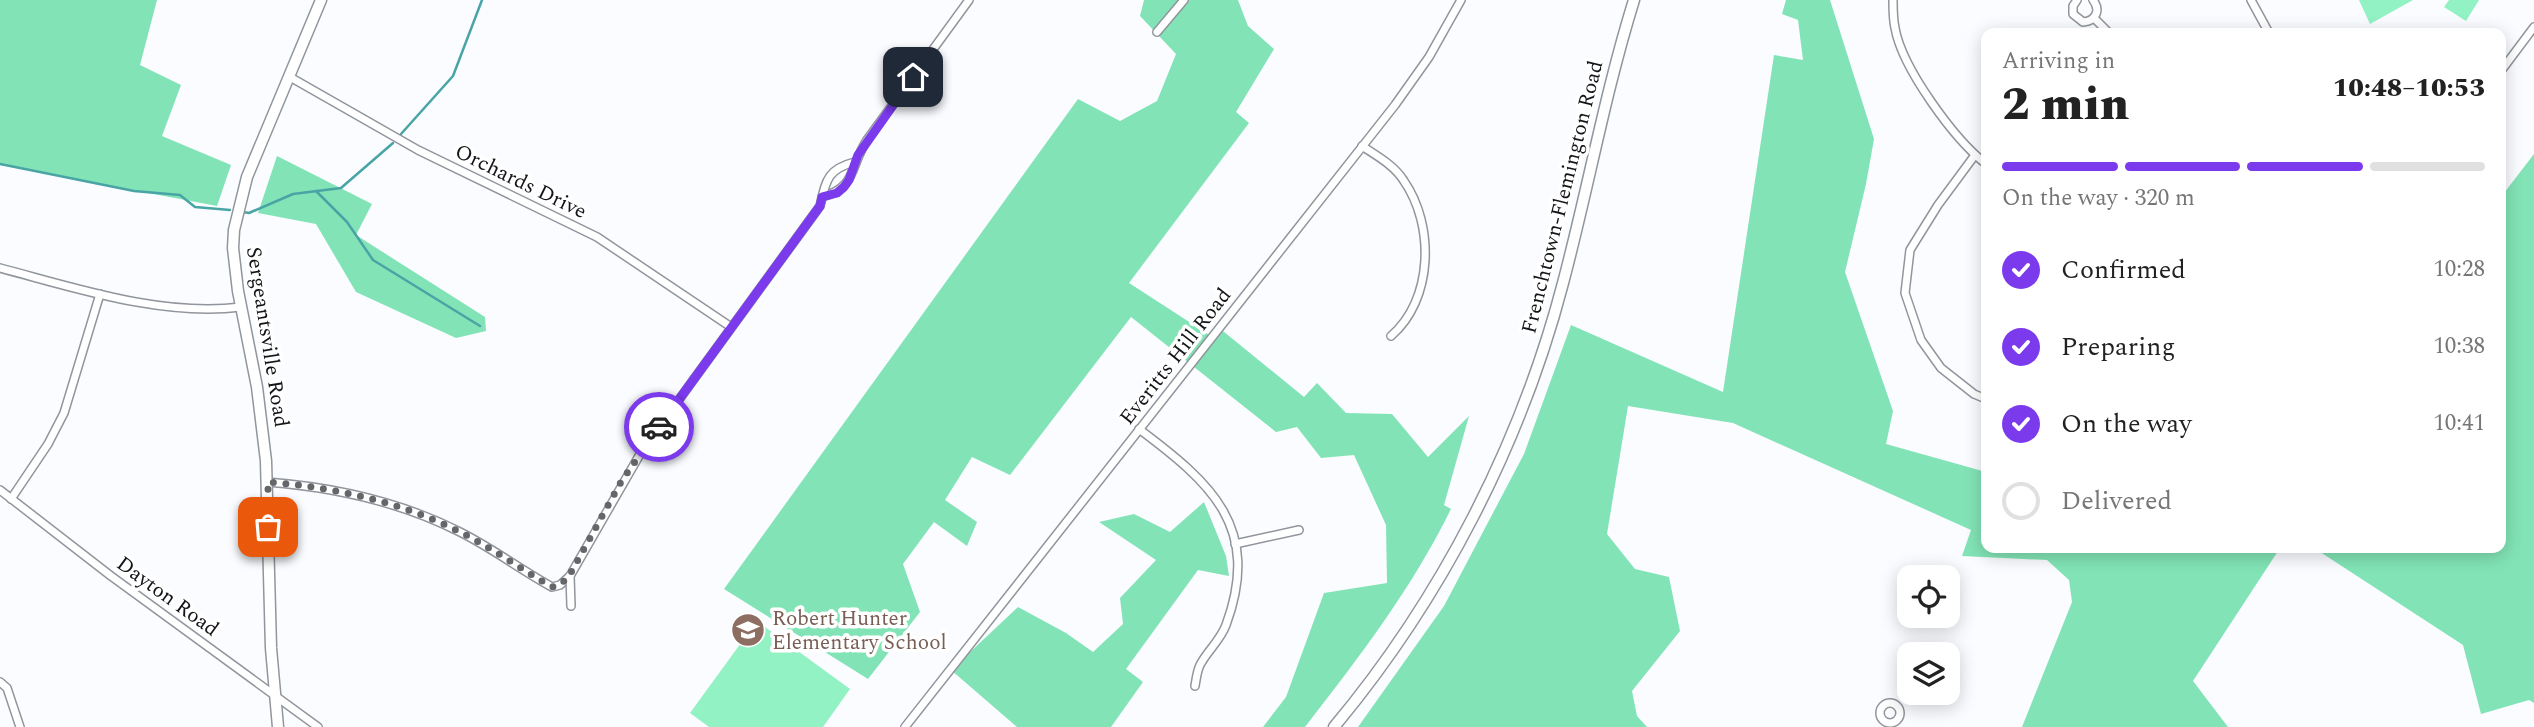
<!DOCTYPE html>
<html lang="en">
<head>
<meta charset="utf-8">
<style>
  :root { --surface:#fff; --page:#f6f6f6; --text:#222; --muted:#767676; --line:#e0e0e0; --accent:#7c3aed }
  body { margin:0; font-family:Spectral,serif; background:var(--page); color:var(--text); height:100vh; display:flex; flex-direction:column; font-size:26px; white-space:nowrap }
  * { box-sizing:border-box; margin:0 }
  p { font-size:23px; color:var(--muted) }
  .icon { flex:none; width:38px; height:38px; fill:none; stroke:currentColor; stroke-width:2; stroke-linecap:round; stroke-linejoin:round }
  .map { position:relative; flex:1; overflow:hidden }
  .drawer { position:absolute; left:1981px; top:28px; width:525px; height:525px; display:flex; flex-direction:column; background:var(--surface); border-radius:14px; box-shadow:0 4px 18px #0003 }
  .drawer>* { flex:none }
  .buttons { position:absolute; left:1897px; top:565px; display:grid; gap:14px }
  .buttons a { display:grid; place-items:center; width:63px; height:63px; border-radius:14px; background:var(--surface); box-shadow:0 4px 18px #0003; font-size:35px }
  .pin { position:absolute; display:grid; place-items:center; width:60px; height:60px; color:#fff; margin:-30px; border-radius:14px; box-shadow:0 4px 10px #0006 }
  .courier { position:absolute; display:grid; place-items:center; width:70px; height:70px; margin:-35px; border:5px solid #7c3aed; border-radius:50%; background:#fff; color:#222; box-shadow:0 2px 9px #0007 }
  .overview em { font-style:normal; font-weight:800 }
  .overview div { display:flex; flex-direction:column-reverse }
  .overview { display:flex; align-items:center; justify-content:space-between; height:119px; padding:0 21px }
  h1 { font-size:46px; font-weight:800; line-height:52px }
  .bar { display:grid; grid-template-columns:repeat(4,1fr); gap:10px 7px; align-content:center; height:84px; padding:0 21px }
  .bar i { height:9px; border-radius:5px; background:var(--line) }
  .bar .current { background:var(--accent) }
  .bar p { grid-column:span 4 }
  ol { padding:0 21px; list-style:none }
  li { display:flex; align-items:center; gap:21px; height:77px }
  li p { margin-inline-start:auto }
  li .icon { padding:7px; border-radius:50%; background:var(--accent); color:#fff; stroke-width:4 }
  li:last-child { color:var(--muted) }
  li i { width:38px; height:38px; border:4px solid var(--line); border-radius:50% }
  .map>svg:first-child { display:block }
  .green { fill:#92f2c4 }
  .forest { fill:#82e4b6 }
  .lines { fill:none; stroke-linecap:round; stroke-linejoin:round }
  .stream { stroke:#48a4a5; stroke-width:2.5 }
  .minor-casing { stroke:#91959c; stroke-width:10 }
  .secondary-casing { stroke:#91959c; stroke-width:13 }
  .minor { stroke:#fff; stroke-width:7 }
  .secondary { stroke:#fff; stroke-width:10 }
  .done { stroke:#646669; stroke-width:7; stroke-dasharray:0 12.6 }
  .route { stroke:#7c3aed; stroke-width:9 }
  .labels { text-anchor:middle; stroke-width:7; stroke-linejoin:round; paint-order:stroke }
  .street-label { font-size:21px; fill:#141518; stroke:#fff }
  .education-label { font-size:21px; fill:#785e54; stroke:#fff; text-anchor:start }
</style>
</head>
<body>
<div class="map">
<svg width="2534" height="727" viewBox="0 0 2534 727">
  <rect width="100%" height="100%" fill="#fafcff"/>
  <g class="green">
    <path d="M2359 0H2413L2370 24Z"/>
    <path d="M2449 0H2479L2466 21 2444 7Z"/>
    <path d="M757 621 850 689 823 727H709L690 713Z"/>
  </g>
  <g class="forest">
    <path d="M0 0H157L140 65 181 85 162 136 231 165 217 206 0 165Z"/>
    <path d="M1144 0H1238L1248 26 1274 49 1236 112 1249 123 1129 283 1211 336 1218 327 1304 397 1317 383 1346 413 1392 414 1428 457 1469 416 1444 505 1451 509C1411 590 1360 656 1305 727H1263L1286 697 1324 593 1387 583 1386 525 1354 455 1321 458 1297 427 1276 432 1131 317 1010 475 972 457 945 500 977 522 967 546 934 522 903 564 920 612 868 679 724 589 1078 99 1120 121 1157 101 1176 54 1140 16Z"/>
    <path d="M1786 0H1830L1874 139 1866 184 1845 272 1893 411 1886 444 1986 472V548H2280L2193 681 2228 727H2022L2072 602 2069 580 2047 560 1962 556 1971 530 1733 423 1628 406 1607 534 1635 569 1669 577 1680 631 1632 691 1637 716 1647 727H1358L1444 606 1524 454 1571 325 1723 392 1774 55 1803 60 1798 20 1782 14Z"/>
    <path d="M2534 154V703L2529 700 2481 714 2463 645 2314 548H2501V197Z"/>
    <path d="M277 156 372 204 356 235 485 317 486 331 456 338 356 292 316 224 258 213Z"/>
    <path d="M1204 502 1226 556 1229 576 1198 570 1126 669 1143 682 1111 727H1017L951 670 1018 607 1066 633 1093 652 1123 624 1120 598 1156 560 1099 522 1134 514 1170 532Z"/>
  </g>
  <g class="lines">
    <g class="stream">
      <path d="M401 134 453 76 482 0"/>
      <path d="M0 164 134 191 180 195 195 207 230 210"/>
      <path d="M316 191 347 222 373 260 480 326"/>
      <path d="M243 212 249 213 293 194 341 188 393 143"/>
    </g>
    <g class="minor-casing">
      <g id="minor">
        <path d="M1893 0C1893 9 1893 19 1895 28 1902 68 1954 139 1986 164"/>
        <path d="M2077 0 2073 6V14L2083 22C2096 21 2101 10 2093 0"/>
        <path d="M2251 0 2269 33"/>
        <path d="M2094 18 2109 33"/>
        <path d="M1157 32 1184 0"/>
        <path d="M2501 71 2534 27"/>
        <path d="M290 77 418 150 597 237 731 327"/>
        <path d="M1362 146C1377 156 1394 165 1404 181 1435 226 1433 300 1391 336"/>
        <path d="M1975 155 1938 205 1910 250 1905 293 1921 340 1941 368 1974 394 1986 399"/>
        <path d="M822 197C857 187 849 168 867 140L969 0"/>
        <path d="M0 268C76 288 162 317 241 307"/>
        <path d="M1139 429C1211 483 1262 527 1226 625 1220 641 1207 651 1200 665 1197 671 1196 680 1195 686"/>
        <path d="M267 482C332 487 401 502 460 532 492 548 521 570 552 587L560 585 570 576 643 449 820 206C826 181 827 169 855 162"/>
        <path d="M0 490 111 576 318 727"/>
        <path d="M11 499 48 444 64 413 100 294"/>
        <path d="M1235 544 1299 530"/>
        <path d="M570 576 571 606"/>
        <path d="M0 682 7 688 20 727"/>
        <circle cx="1890" cy="713" r="10"/>
        <path d="M905 727 1395 105 1429 57 1461 0"/>
      </g>
    </g>
    <g class="secondary-casing">
      <g id="secondary">
        <path d="M278 727 271 648 266 461 257 387 238 291 233 248 234 230 247 177 321 0"/>
        <path d="M1334 727C1441 599 1521 444 1563 283 1588 189 1605 93 1634 0"/>
      </g>
    </g>
    <use href="#minor" class="minor"/>
    <use href="#secondary" class="secondary"/>
  </g>
  <g class="lines">
    <path class="done" d="M268 527V482C332 487 402 502 460 532 492 548 521 569 552 587L560 585 569 576 621 482 659 427"/>
    <path class="route" d="M659 427 820 206 822 197 837 193 844 187 849 180 858 155 913 77"/>
  </g>
  <defs>
    <g id="school-disc" transform="scale(1.75)"><circle r="9.5" fill="#8d6e63" stroke="#fff"/><path d="M0-5L7-2L0 1L-7-2ZM-4 1L0 2.5L4 1V4Q0 6-4 4Z" fill="#fff"/></g>
  </defs>
  <g fill-rule="evenodd">
    <use href="#school-disc" x="748" y="630"/>
  </g>
  <g class="labels">
    <g class="street-label">
      <text transform="translate(521 181) rotate(26)" y="7">Orchards Drive</text>
      <text transform="translate(1562 197) rotate(-76)" y="7">Frenchtown-Flemington Road</text>
      <text transform="translate(268 337) rotate(81)" y="7">Sergeantsville Road</text>
      <text transform="translate(1175 356) rotate(-52)" y="7">Everitts Hill Road</text>
      <text transform="translate(168 596) rotate(36)" y="7">Dayton Road</text>
    </g>
    <g class="education-label">
      <text x="772" y="625">Robert Hunter<tspan x="772" dy="24">Elementary School</tspan></text>
    </g>
  </g>
</svg>
<div class="buttons">
<a><svg class="icon" aria-label="locate" viewBox="0 0 24 24"><circle cx="12" cy="12" r="6"/><path d="M12 2v4M12 18v4M2 12h4M18 12h4"/></svg></a>
<a><svg class="icon" aria-label="layers" viewBox="0 0 24 24"><path d="M12 4l9 5-9 5-9-5zM3 14l9 5 9-5"/></svg></a>
</div>
<div class="pin" style="left:268px;top:527px;background:#ea580c"><svg class="icon" aria-label="bag" viewBox="0 0 24 24"><path d="M5 8h14l-1 12H6zM9 8a3 3 0 0 1 6 0"/></svg></div>
<div class="pin" style="left:913px;top:77px;background:#1f2937"><svg class="icon" aria-label="home" viewBox="0 0 24 24"><path d="M3 11l9-7 9 7M6 9v11h12V9"/></svg></div>
<div class="courier" style="left:659px;top:427px"><svg class="icon" aria-label="car" viewBox="0 0 24 24"><path d="M5 17H2v-5l4-1 3-4h7l3 4 3 1v5h-3M9 17h6M6 11h13"/><circle cx="7" cy="17" r="2"/><circle cx="17" cy="17" r="2"/></svg></div>
<section class="drawer">
<div class="overview"><div><h1>2 min</h1><p>Arriving in</p></div><em>10:48–10:53</em></div>
<div class="bar"><i class="current"></i><i class="current"></i><i class="current"></i><i></i><p>On the way · 320 m</p></div>
<ol>
<li><svg class="icon" aria-label="check" viewBox="0 0 24 24"><path d="M5 12l5 5 9-10"/></svg>Confirmed<p>10:28</p></li>
<li><svg class="icon" aria-label="check" viewBox="0 0 24 24"><path d="M5 12l5 5 9-10"/></svg>Preparing<p>10:38</p></li>
<li><svg class="icon" aria-label="check" viewBox="0 0 24 24"><path d="M5 12l5 5 9-10"/></svg>On the way<p>10:41</p></li>
<li><i></i>Delivered</li>
</ol>
</section>
</div>
</body>
</html>
